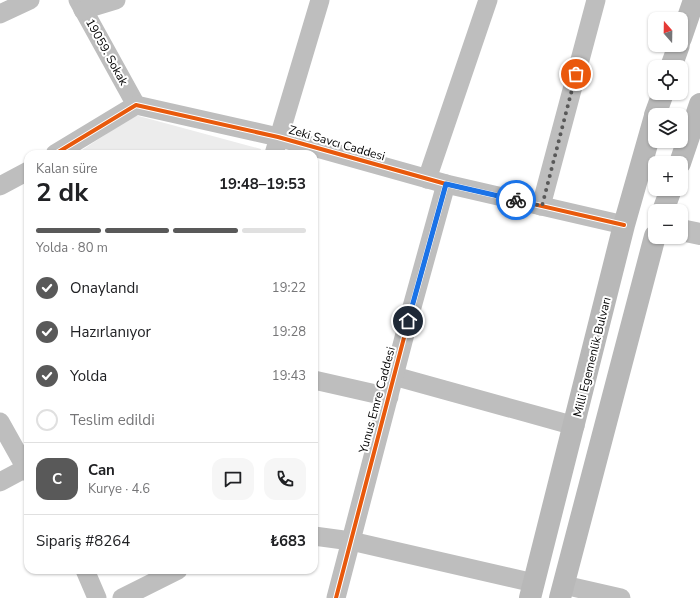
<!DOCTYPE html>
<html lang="tr">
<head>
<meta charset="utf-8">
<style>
  :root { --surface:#fff; --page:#f6f6f6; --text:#202124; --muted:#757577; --line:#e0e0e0; --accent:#595959 }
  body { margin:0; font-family:"Nunito Sans",sans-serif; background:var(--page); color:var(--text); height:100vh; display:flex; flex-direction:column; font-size:15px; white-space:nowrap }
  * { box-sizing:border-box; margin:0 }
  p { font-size:13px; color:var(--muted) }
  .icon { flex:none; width:22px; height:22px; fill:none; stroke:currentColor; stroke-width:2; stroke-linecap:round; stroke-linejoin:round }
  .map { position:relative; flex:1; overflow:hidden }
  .panel { position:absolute; left:24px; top:150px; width:294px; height:424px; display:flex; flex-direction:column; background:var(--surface); border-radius:12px; box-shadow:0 1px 3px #0004 }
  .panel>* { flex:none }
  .needle { width:26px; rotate:340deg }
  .buttons { position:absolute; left:648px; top:12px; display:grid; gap:8px }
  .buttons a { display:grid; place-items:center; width:40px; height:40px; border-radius:8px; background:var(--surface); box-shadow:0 1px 3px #0004; font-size:20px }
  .pin { position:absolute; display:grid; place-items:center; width:34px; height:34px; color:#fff; margin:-17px; border:2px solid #fff; border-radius:50%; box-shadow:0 1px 4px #0007 }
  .courier { position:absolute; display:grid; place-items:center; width:40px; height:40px; margin:-20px; border:3px solid #1a73e8; border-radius:50%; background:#fff; color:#222; box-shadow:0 1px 5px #0007 }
  .overview em { font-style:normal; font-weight:700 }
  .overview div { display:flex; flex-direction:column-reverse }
  .overview { display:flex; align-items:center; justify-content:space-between; height:68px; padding:0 12px }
  h1 { font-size:26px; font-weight:700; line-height:30px }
  .bar { display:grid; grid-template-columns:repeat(4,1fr); gap:6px 4px; align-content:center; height:48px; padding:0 12px }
  .bar i { height:5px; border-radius:3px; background:var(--line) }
  .bar .selected { background:var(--accent) }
  .bar p { grid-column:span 4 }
  .line { display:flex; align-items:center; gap:10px; padding:0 12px; border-top:1px solid var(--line) }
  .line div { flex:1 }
  .round { display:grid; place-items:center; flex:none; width:42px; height:42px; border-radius:12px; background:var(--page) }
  ol { padding:0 12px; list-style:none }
  li { display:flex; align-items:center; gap:12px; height:44px }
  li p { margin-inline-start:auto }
  li .icon { padding:4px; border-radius:50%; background:var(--accent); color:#fff; stroke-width:4 }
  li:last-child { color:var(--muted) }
  li i { width:22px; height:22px; border:2px solid var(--line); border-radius:50% }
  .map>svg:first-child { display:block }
  .green { fill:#ececec }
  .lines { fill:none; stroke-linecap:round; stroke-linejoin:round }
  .minor { stroke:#bebebe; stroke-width:19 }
  .tertiary { stroke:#bebebe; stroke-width:22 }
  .secondary { stroke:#b8b8b8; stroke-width:22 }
  .cycleway-casing { stroke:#fff; stroke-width:6 }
  .cycleway { stroke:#e8590c; stroke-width:4 }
  .done { stroke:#595959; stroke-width:4; stroke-dasharray:0 7.2 }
  .route { stroke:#1a73e8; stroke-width:5 }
  .labels { text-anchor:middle; stroke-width:4; stroke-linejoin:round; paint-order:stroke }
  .street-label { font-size:12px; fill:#000; stroke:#fff }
</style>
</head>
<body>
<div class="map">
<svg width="700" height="598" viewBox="0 0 700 598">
  <rect width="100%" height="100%" fill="#fff"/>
  <path class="green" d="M135 115 261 149 260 154H76Z"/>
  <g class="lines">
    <g class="minor">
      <path d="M78 0 136 105"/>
      <path d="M83 10 116 0"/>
      <path d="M0 14 30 0"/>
      <path d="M55 154 136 105 278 137 446 184 624 225"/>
      <path d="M274 154 320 0"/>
      <path d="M427 179 488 0"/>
      <path d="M0 186 28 171"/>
      <path d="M541 206 596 0"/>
      <path d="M394 376 575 426"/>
      <path d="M314 380 389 397"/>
      <path d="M0 422 28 472"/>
      <path d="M0 482 28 467"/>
      <path d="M314 536 351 541 534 583"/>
      <path d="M85 570 97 598"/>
      <path d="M564 585 621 598"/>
      <path d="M122 598 178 570"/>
      <path d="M336 598 412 307 446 184"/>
    </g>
    <path class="tertiary" d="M681 230 700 234"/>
    <g class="secondary">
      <path d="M681 38 694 0"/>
      <path d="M671 67 679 45"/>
      <path d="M655 115 663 93"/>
      <path d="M680 163 700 104"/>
      <path d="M663 211 671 189"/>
      <path d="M530 598 624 225 655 116"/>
      <path d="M560 598 655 236"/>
    </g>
    <g class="cycleway-casing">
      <g id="cycleway">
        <path d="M55 154 136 105 278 137 446 184 624 225"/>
        <path d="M336 598 412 307 446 184"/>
      </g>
    </g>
    <use href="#cycleway" class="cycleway"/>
  </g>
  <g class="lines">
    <path class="done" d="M516 200 542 206 576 74"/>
    <path class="route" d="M408 321 446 184 516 200"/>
  </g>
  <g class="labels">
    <g class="street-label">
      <text transform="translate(107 52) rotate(61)" y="4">19059. Sokak</text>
      <text transform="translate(337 143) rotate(16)" y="4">Zeki Savcı Caddesi</text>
      <text transform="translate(592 357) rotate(-76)" y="4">Milli Egemenlik Bulvarı</text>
      <text transform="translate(377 400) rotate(-75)" y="4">Yunus Emre Caddesi</text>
    </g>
  </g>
</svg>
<div class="buttons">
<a><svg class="needle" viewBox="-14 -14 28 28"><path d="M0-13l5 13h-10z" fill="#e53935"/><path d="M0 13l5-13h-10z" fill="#757577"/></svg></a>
<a><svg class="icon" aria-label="locate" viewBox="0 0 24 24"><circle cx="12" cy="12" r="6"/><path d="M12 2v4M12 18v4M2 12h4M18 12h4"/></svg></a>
<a><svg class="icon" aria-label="layers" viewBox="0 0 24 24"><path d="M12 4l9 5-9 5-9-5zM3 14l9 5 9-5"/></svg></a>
<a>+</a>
<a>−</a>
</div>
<div class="pin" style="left:576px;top:74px;background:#ea580c"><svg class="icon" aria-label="bag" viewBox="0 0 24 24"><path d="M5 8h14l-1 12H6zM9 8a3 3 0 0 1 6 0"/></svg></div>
<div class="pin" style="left:408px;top:321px;background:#1f2937"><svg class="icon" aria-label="home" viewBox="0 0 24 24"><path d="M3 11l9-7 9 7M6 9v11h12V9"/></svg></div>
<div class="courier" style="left:516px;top:200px"><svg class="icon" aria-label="bike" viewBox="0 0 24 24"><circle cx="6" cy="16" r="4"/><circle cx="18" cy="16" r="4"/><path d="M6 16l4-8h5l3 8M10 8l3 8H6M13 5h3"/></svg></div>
<section class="panel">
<div class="overview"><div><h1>2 dk</h1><p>Kalan süre</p></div><em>19:48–19:53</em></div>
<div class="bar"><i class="selected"></i><i class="selected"></i><i class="selected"></i><i></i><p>Yolda · 80 m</p></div>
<ol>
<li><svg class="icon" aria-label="check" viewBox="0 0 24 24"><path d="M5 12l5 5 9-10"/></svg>Onaylandı<p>19:22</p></li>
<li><svg class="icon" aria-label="check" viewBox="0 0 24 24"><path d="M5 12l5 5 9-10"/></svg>Hazırlanıyor<p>19:28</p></li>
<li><svg class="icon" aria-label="check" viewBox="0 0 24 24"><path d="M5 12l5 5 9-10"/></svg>Yolda<p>19:43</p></li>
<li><i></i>Teslim edildi</li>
</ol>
<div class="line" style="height:72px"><b class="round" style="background:var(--accent);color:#fff">C</b><div><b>Can</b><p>Kurye · 4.6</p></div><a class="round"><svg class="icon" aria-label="chat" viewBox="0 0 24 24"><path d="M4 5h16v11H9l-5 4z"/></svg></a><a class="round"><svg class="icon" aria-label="phone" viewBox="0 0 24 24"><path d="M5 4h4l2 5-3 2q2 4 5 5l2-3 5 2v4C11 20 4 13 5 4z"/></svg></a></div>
<div class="line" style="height:52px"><div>Sipariş #8264</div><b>₺683</b></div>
</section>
</div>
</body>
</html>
